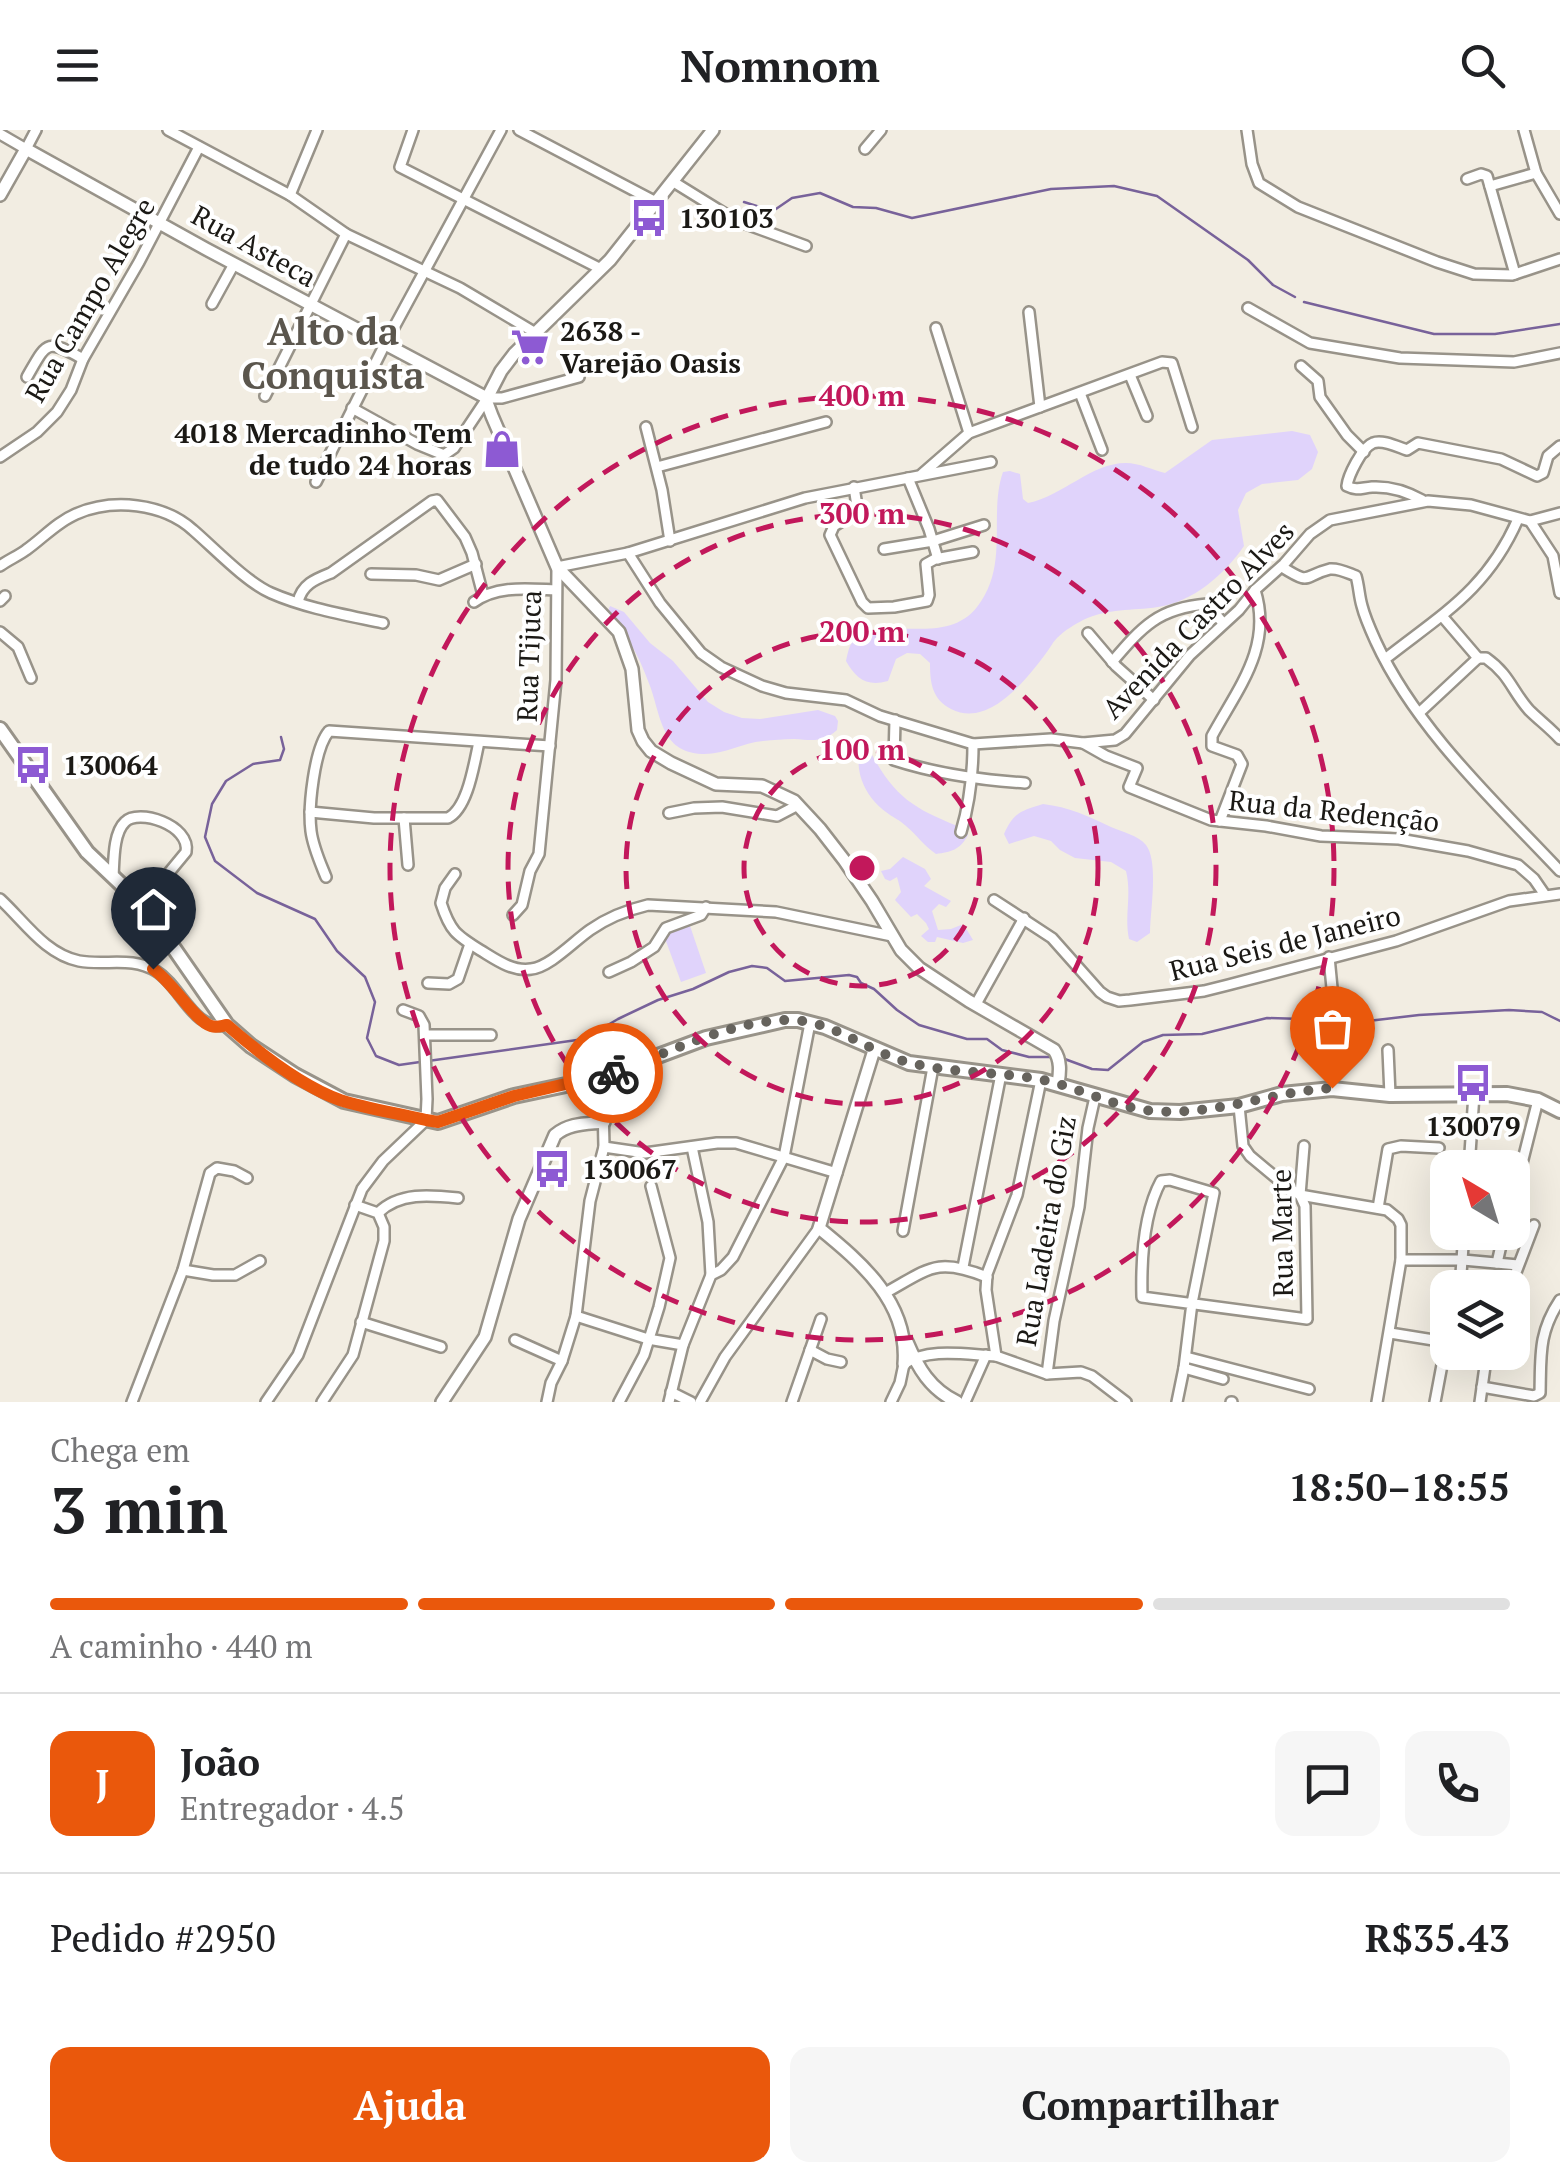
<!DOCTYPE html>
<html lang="pt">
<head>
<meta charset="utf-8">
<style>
  :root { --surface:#fff; --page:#f6f6f6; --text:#202124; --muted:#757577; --line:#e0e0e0; --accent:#ea580c }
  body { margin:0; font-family:"PT Serif",serif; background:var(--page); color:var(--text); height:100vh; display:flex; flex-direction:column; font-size:38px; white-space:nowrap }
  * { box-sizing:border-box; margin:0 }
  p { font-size:32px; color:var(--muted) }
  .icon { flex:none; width:55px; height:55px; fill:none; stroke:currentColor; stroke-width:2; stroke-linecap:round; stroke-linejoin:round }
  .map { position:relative; height:1272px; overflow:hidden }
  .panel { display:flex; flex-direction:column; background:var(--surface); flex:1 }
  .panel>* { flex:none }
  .needle { width:65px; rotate:322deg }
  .tools { position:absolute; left:1430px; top:1020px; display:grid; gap:20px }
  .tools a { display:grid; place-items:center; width:100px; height:100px; border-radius:20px; background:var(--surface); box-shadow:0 10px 40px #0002; font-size:50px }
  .pin { position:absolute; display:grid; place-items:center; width:85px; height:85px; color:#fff; margin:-102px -42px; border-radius:50% 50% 50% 0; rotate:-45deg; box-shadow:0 0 10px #0007 }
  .pin .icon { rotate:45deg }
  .courier { position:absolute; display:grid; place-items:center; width:100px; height:100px; margin:-50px; border:8px solid #ea580c; border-radius:50%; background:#fff; color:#222; box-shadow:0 2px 12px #0007 }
  .summary em { font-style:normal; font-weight:700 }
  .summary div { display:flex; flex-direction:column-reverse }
  .summary { display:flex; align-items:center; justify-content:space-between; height:170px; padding:0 50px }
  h1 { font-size:65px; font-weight:700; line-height:75px }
  .bar { display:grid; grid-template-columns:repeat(4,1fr); gap:15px 10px; align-content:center; height:120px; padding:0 50px }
  .bar i { height:12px; border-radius:8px; background:var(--line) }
  .bar .active { background:var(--accent) }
  .bar p { grid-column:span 4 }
  .line { display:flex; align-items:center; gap:25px; padding:0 50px; border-top:2px solid var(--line) }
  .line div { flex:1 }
  .round { display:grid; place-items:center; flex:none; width:105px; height:105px; border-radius:20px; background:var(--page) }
  .cta { display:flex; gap:20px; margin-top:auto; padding:20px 50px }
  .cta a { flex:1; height:115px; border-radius:20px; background:var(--accent); color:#fff; font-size:40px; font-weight:700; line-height:115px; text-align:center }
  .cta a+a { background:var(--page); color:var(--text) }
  header { display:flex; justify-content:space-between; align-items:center; height:130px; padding:0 50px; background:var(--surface); font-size:45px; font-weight:700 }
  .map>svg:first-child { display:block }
  .grass { fill:#e0d3fb }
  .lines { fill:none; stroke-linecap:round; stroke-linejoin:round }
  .stream { stroke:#78629a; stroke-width:2.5 }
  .minor-casing { stroke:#989389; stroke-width:14 }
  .tertiary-casing { stroke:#989389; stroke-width:16 }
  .secondary-casing { stroke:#989389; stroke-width:18 }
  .minor { stroke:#fff; stroke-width:9 }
  .tertiary { stroke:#fff; stroke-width:11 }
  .secondary { stroke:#fff; stroke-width:12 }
  .done { stroke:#66635d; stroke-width:10; stroke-dasharray:0 18 }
  .route { stroke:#ea580c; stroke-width:12 }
  .ring { fill:none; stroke:#c2185b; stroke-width:5; stroke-dasharray:18 12 }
  .labels { text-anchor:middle; stroke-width:8; stroke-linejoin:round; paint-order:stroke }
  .poi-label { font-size:28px; font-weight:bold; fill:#1b1915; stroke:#fff; text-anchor:start }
  .street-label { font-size:28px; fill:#1b1915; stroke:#fff }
  .district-label { font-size:38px; font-weight:bold; fill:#5b564d; stroke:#fff }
  .centre { fill:#c2185b; stroke:#fff; stroke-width:5 }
  .ring-label { font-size:30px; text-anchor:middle; font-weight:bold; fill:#c2185b; stroke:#fff; stroke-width:8; stroke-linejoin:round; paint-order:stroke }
</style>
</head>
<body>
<header><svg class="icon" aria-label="menu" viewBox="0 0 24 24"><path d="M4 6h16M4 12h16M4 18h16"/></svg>Nomnom<svg class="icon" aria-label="search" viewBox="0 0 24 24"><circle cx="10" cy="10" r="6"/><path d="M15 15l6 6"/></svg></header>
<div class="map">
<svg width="1560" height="1272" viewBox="0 0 1560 1272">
  <rect width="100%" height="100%" fill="#f2ede2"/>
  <g class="grass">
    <path d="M1292 301 1310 305 1318 322 1312 339 1298 350 1262 354 1246 363 1238 380 1244 416C1225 444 1193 472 1158 477 1132 481 1108 478 1083 490 1074 495 1065 500 1057 508 1052 513 1049 520 1044 526 1024 552 988 598 951 579 932 569 930 553 930 533L920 524 907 523 896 529 888 551C867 557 856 549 846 531 847 526 848 521 850 516 871 478 943 521 977 477 1010 435 988 385 1003 342L1010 341 1020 344 1023 369 1028 373C1063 366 1091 333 1126 333 1139 333 1153 340 1165 343L1212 310Z"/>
    <path d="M610 476 624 482 650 513 673 531 708 572 724 582 742 588 760 589 818 580 835 586 838 591 837 600C823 613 812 610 794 609 784 609 773 610 763 611 742 613 723 625 702 624 661 622 661 586 650 556 641 531 627 501 607 483Z"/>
    <path d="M864 620 871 623C896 670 917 680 965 699L968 705C960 720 951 722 936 724 924 716 917 705 906 696 900 690 892 687 886 682 868 669 856 647 859 625Z"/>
    <path d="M1043 674C1069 677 1088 686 1111 697 1122 702 1138 705 1146 715 1159 732 1150 782 1150 803L1137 812 1129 809C1124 785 1132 766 1126 741L1111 732 1075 728 1060 720 1051 711 1034 706 1009 714 1004 704C1014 682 1021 681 1043 674Z"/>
    <path d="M903 727 925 739 931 749 924 756 951 771 946 777 939 774 932 781 938 800 951 799 961 795 967 800 973 810 963 813 937 807 935 812H928L921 806 929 799 926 793 917 784 911 787 895 770 901 762 897 747 890 751 885 749 881 741 890 739Z"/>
    <path d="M689 793 706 843 681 852 663 803Z"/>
  </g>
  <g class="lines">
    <g class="stream">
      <path d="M744 72 773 81 792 68 820 63 853 77 876 78 912 88 1051 59 1114 56 1157 66 1248 130 1273 155 1295 167"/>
      <path d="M1304 172 1434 204H1495L1560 194"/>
      <path d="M281 607 284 619 280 630 253 634 226 651 212 674 205 707 215 731 257 763 315 789 337 821 365 847 375 872 367 908 376 926 399 935 420 932"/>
      <path d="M1062 928 1092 939 1108 940 1143 912 1163 905 1202 904 1267 888 1368 891 1419 885 1509 880 1542 882 1560 891"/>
      <path d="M428 931 584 909 618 889 658 870 693 859 729 842 752 836 767 838 785 851 849 845 857 847 861 853 874 859 897 880 919 895 967 909H987L1002 920 1029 927H1054"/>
    </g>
    <g class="minor-casing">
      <g id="minor">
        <path d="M168 0 290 65 346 104 460 158 534 202"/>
        <path d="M413 0 400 37 601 139"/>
        <path d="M519 0 656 72"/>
        <path d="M1247 0 1252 34 1259 53 1298 77 1437 132 1474 144 1512 145 1560 129"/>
        <path d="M1524 0 1536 43 1560 84"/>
        <path d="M0 4 26 19 36 0"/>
        <path d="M865 19 881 0"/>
        <path d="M1467 49 1481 44 1487 46 1515 144"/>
        <path d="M672 51 735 90 806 116"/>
        <path d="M1490 56 1536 43"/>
        <path d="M290 65 317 0"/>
        <path d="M212 174 234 134"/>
        <path d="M1248 178 1310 213 1400 228 1514 232 1560 223"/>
        <path d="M1029 182 1040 277"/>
        <path d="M936 198 969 303"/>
        <path d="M1301 236 1318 251 1320 267 1347 305 1364 322"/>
        <path d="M1130 245 1147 286"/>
        <path d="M27 247C47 212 46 208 83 229"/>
        <path d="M1080 263 1102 320"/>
        <path d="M265 266 346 104"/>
        <path d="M487 268H502L579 247"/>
        <path d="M352 278 417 314 444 325 454 318 486 270"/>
        <path d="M646 297 662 360 670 411"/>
        <path d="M0 327 37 302 57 282 71 260 83 229 139 132 199 17"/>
        <path d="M657 337 826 292"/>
        <path d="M922 344 969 303 1162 232 1172 233 1192 297"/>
        <path d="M908 348 929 399 938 429"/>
        <path d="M316 352 385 214 501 0"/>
        <path d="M854 357 857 376 855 383 834 396 830 405 862 472 868 478 894 477 927 471 929 465 926 434 935 429 973 422"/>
        <path d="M1422 370C1406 361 1391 356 1372 357 1361 358 1357 361 1347 356 1348 346 1362 317 1373 313 1382 309 1398 317 1407 320L1418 313 1501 329 1537 346 1543 343 1548 326 1560 316"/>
        <path d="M1530 391 1553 426 1560 463"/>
        <path d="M884 419 933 411 984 395"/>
        <path d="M628 423 660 473 701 523 721 537 762 556 786 563 846 570 880 586 973 614 1051 609 1083 613 1115 610 1125 604 1190 525 1239 480 1255 460 1284 434 1310 404 1330 390 1428 371 1471 375 1530 391 1560 383"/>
        <path d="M0 436C8 430 18 426 26 420 43 408 57 392 76 384 113 368 163 373 193 400 214 418 246 452 271 463 305 478 346 485 383 493"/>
        <path d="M1282 437C1312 456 1302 446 1330 439 1339 438 1348 443 1356 446 1359 456 1359 466 1362 476 1365 488 1371 501 1376 512 1416 599 1495 672 1560 741"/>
        <path d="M371 444 416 445 439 450 476 434"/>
        <path d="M0 471 5 466"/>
        <path d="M298 472C302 454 316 449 331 443L432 371 437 370 465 407 472 423 483 465"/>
        <path d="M474 472C497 455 528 459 556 460"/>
        <path d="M1442 486 1478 528"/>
        <path d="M0 502 18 517 31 548"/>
        <path d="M1088 503 1116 536 1154 570"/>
        <path d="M1478 528H1486C1510 545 1512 561 1529 580 1539 590 1550 598 1560 609"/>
        <path d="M1385 529C1442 484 1487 460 1518 389"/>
        <path d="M1112 532C1142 497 1158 478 1207 474L1223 493"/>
        <path d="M1419 583 1478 528"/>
        <path d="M895 590 894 630C937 644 980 650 1025 653"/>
        <path d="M1083 613 1106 626 1137 638 1129 657 1211 690 1266 696 1321 706 1399 709 1468 721 1518 735 1534 749 1545 765"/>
        <path d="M310 682 374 688H448C468 678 474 634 479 612"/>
        <path d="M669 683 694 678 722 677 777 686 798 675"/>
        <path d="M404 688 408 735"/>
        <path d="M1220 691 1242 634 1237 625 1212 616V606C1238 558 1273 517 1255 460"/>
        <path d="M961 702C970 672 973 645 973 614"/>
        <path d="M455 744 445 758 441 773C450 801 456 805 480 820 495 829 512 842 531 839 550 837 574 811 590 800 607 788 627 780 648 775L776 782 892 806"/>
        <path d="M113 747C114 732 113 703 125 692 138 678 191 695 186 722L143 774"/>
        <path d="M326 747C320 732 313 717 311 701 308 678 314 619 329 601L550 616"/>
        <path d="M0 769C24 791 45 824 79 831 106 836 131 826 156 841 182 857 193 902 227 895"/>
        <path d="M994 770 1052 808 1100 862 1107 867 1119 871 1130 870 1204 861 1228 855 1396 811 1509 771 1560 764"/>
        <path d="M513 785 522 775 530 741 539 724 556 550 557 437 628 423 805 368 991 332"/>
        <path d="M1329 827 1332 858"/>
        <path d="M609 842 631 832 654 817 666 798 701 785 706 777"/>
        <path d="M428 853 449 854 458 849 470 814"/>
        <path d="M976 874 1024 788"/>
        <path d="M426 905H491"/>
        <path d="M1388 920 1390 965"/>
        <path d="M1041 950 1017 1065 987 1144 986 1160 996 1226 1047 1244 1081 1242 1092 1246 1126 1272"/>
        <path d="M1239 976 1243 1016 1250 1026 1286 1056 1300 1065 1387 1080 1398 1089 1401 1095V1130L1377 1272"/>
        <path d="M604 1017 645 1023 717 1013H736L837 1043"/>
        <path d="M692 1017 708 1092 711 1145"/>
        <path d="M1469 1038 1474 964"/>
        <path d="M1512 1073 1538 970"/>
        <path d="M1378 1078 1388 1019 1401 1016 1439 1018"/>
        <path d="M378 1083C399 1062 430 1065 458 1068"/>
        <path d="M903 1101 933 937"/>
        <path d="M1401 1130H1463L1518 1135"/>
        <path d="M1497 1133 1504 1102"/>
        <path d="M963 1137 1001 944"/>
        <path d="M183 1140 213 1145H235L260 1131"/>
        <path d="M1460 1158 1464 1102"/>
        <path d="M1510 1158 1534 1095"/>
        <path d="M885 1163C930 1138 937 1127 987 1147"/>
        <path d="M576 1186 648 1209 683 1215"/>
        <path d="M361 1192 441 1217"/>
        <path d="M1390 1203 1446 1212"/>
        <path d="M515 1210 562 1231"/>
        <path d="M810 1220 827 1229 841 1232"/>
        <path d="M1186 1227 1309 1259"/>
        <path d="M1184 1238 1223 1249"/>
        <path d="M1047 1244 1054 1191 1079 1077 1088 998 1095 967"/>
        <path d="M1482 1257 1534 1266 1540 1263C1541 1226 1538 1203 1560 1170"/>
        <path d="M671 1262 691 1272"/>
        <path d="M132 1272 183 1140 210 1043 217 1038 234 1041 247 1048"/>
        <path d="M266 1272 298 1225 362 1059 383 1031 426 990 427 969 424 895 419 886 403 880"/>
        <path d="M322 1272 353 1225 384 1111V1097L378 1083 355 1075"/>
        <path d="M547 1272 551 1253 562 1231 576 1186 590 1071 604 1017 603 974 599 948"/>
        <path d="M619 1272 644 1225 659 1177 670 1128 651 1056"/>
        <path d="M669 1272 683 1215 711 1145 721 1140 733 1127 784 1027 810 893"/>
        <path d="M700 1272 725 1227 819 1098"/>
        <path d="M792 1272 821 1189"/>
        <path d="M891 1272 900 1253 904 1234C929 1217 967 1225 996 1226"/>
        <path d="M965 1272 986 1225"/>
        <path d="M1177 1272 1184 1238 1192 1173 1214 1063 1170 1050 1161 1051C1143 1084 1141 1129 1142 1167L1307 1189 1305 1076 1300 1065 1304 1016"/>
        <path d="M1231 1272H1232"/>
        <path d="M1435 1272 1448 1203"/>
        <path d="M1480 1272 1487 1222"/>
      </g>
    </g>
    <g class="tertiary-casing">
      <g id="tertiary">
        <path d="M713 0 610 130 514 224 501 241 486 270 492 286 557 437 619 502 632 539 638 600 643 611 651 621 671 633 716 654 762 656 794 671 820 699 844 730 872 771 901 820 919 838 969 871 1054 920C1061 930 1060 942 1058 954"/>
        <path d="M0 65 26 19 206 119 487 268"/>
        <path d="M874 920 819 1098C862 1133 909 1173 904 1234"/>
        <path d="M907 1212C918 1238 930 1259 957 1272"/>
        <path d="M442 1272 485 1207 519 1089 555 1005C569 993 586 994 604 992"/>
      </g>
    </g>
    <g class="secondary-casing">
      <path id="secondary" d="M0 599 87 722 146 778 227 895 251 916 295 945 344 971 438 992 514 966 599 948 706 908 785 890H798L825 897 909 933 1041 950 1150 981 1180 982 1239 976 1282 964 1332 959 1390 965 1507 964 1538 970 1560 981"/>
    </g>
    <use href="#minor" class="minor"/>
    <use href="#tertiary" class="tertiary"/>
    <use href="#secondary" class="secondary"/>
  </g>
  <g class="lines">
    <path class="done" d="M613 943C669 923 726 892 787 890 831 889 866 921 907 932 951 944 998 941 1043 950 1080 958 1114 977 1152 981 1216 986 1270 962 1332 958"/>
    <path class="route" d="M153 839C172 851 195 891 211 896 217 898 221 896 227 895 258 922 301 956 340 970 368 979 397 983 426 990L438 992 514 966 613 943"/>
  </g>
  <g class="ring">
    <circle cx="862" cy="738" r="118"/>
    <circle cx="862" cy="738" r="236"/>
    <circle cx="862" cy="738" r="354"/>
    <circle cx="862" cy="738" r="472"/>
  </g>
  <defs>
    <g id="bus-bare" transform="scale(3)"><path d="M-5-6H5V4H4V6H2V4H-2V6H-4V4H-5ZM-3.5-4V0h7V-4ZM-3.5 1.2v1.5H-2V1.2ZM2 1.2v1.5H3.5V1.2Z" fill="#8d5ad3" stroke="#fff" stroke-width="2.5" paint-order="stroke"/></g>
    <g id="supermarket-bare" transform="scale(3)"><path d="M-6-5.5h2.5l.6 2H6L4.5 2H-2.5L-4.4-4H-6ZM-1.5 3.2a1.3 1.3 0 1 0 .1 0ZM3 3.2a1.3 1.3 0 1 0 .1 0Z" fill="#8d5ad3" stroke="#fff" stroke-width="2.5" paint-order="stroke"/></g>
    <g id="shop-bare" transform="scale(3)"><path d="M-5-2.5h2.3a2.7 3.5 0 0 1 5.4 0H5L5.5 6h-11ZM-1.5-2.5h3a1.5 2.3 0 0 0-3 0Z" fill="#8d5ad3" stroke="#fff" stroke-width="2.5" paint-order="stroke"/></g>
  </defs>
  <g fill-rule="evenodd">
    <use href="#bus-bare" x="649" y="88"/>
    <use href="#supermarket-bare" x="530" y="217"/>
    <use href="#shop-bare" x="502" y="319"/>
    <use href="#bus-bare" x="33" y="635"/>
    <use href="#bus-bare" x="1473" y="953"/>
    <use href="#bus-bare" x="552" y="1039"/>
  </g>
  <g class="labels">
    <g class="poi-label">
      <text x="679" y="98">130103</text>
      <text x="560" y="211">2638 -<tspan x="560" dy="32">Varejão Oasis</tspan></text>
      <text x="472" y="313" text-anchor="end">4018 Mercadinho Tem<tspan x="472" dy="32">de tudo 24 horas</tspan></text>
      <text x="63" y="645">130064</text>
      <text x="1473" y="1006" text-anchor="middle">130079</text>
      <text x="582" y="1049">130067</text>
    </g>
    <g class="street-label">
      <text transform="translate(254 116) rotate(29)" y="10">Rua Asteca</text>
      <text transform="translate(90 170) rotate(-60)" y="10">Rua Campo Alegre</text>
      <text transform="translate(1198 490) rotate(-46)" y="10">Avenida Castro Alves</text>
      <text transform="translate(529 526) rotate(-88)" y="10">Rua Tijuca</text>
      <text transform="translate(1334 681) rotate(6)" y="10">Rua da Redenção</text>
      <text transform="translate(1285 813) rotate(-14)" y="10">Rua Seis de Janeiro</text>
      <text transform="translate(1046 1101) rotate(-80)" y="10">Rua Ladeira do Giz</text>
      <text transform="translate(1282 1103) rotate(-91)" y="10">Rua Marte</text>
    </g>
    <g class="district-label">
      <text x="333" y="215">Alto da<tspan x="333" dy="44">Conquista</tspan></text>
    </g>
  </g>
  <circle cx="862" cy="738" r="15" class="centre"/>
  <g class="ring-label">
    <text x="862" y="276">400 m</text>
    <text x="862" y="394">300 m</text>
    <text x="862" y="512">200 m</text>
    <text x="862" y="630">100 m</text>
  </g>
</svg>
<div class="tools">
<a><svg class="needle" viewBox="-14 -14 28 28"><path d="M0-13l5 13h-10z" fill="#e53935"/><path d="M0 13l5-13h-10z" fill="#757577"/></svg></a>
<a><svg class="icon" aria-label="layers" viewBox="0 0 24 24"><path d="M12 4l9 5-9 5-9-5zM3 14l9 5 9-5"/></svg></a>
</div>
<div class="pin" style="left:1332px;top:958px;background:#ea580c"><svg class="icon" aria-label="bag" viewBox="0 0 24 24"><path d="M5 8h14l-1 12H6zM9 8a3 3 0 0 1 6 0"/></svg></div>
<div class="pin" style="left:153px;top:839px;background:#1f2937"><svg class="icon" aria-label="home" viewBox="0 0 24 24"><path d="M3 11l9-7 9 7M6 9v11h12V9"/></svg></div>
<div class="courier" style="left:613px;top:943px"><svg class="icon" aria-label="bike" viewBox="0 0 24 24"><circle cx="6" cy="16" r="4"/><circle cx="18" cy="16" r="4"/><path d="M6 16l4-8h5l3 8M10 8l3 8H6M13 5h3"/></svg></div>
</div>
<section class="panel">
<div class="summary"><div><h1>3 min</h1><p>Chega em</p></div><em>18:50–18:55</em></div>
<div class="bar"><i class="active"></i><i class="active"></i><i class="active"></i><i></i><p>A caminho · 440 m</p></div>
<div class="line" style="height:180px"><b class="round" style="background:var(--accent);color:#fff">J</b><div><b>João</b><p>Entregador · 4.5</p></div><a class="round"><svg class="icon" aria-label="chat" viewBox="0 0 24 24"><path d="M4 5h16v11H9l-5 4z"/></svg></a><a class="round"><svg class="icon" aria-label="phone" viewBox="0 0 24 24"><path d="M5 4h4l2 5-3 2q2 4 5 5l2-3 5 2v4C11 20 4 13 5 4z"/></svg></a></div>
<div class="line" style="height:130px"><div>Pedido #2950</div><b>R$35.43</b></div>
<div class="cta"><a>Ajuda</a><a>Compartilhar</a></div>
</section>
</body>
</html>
